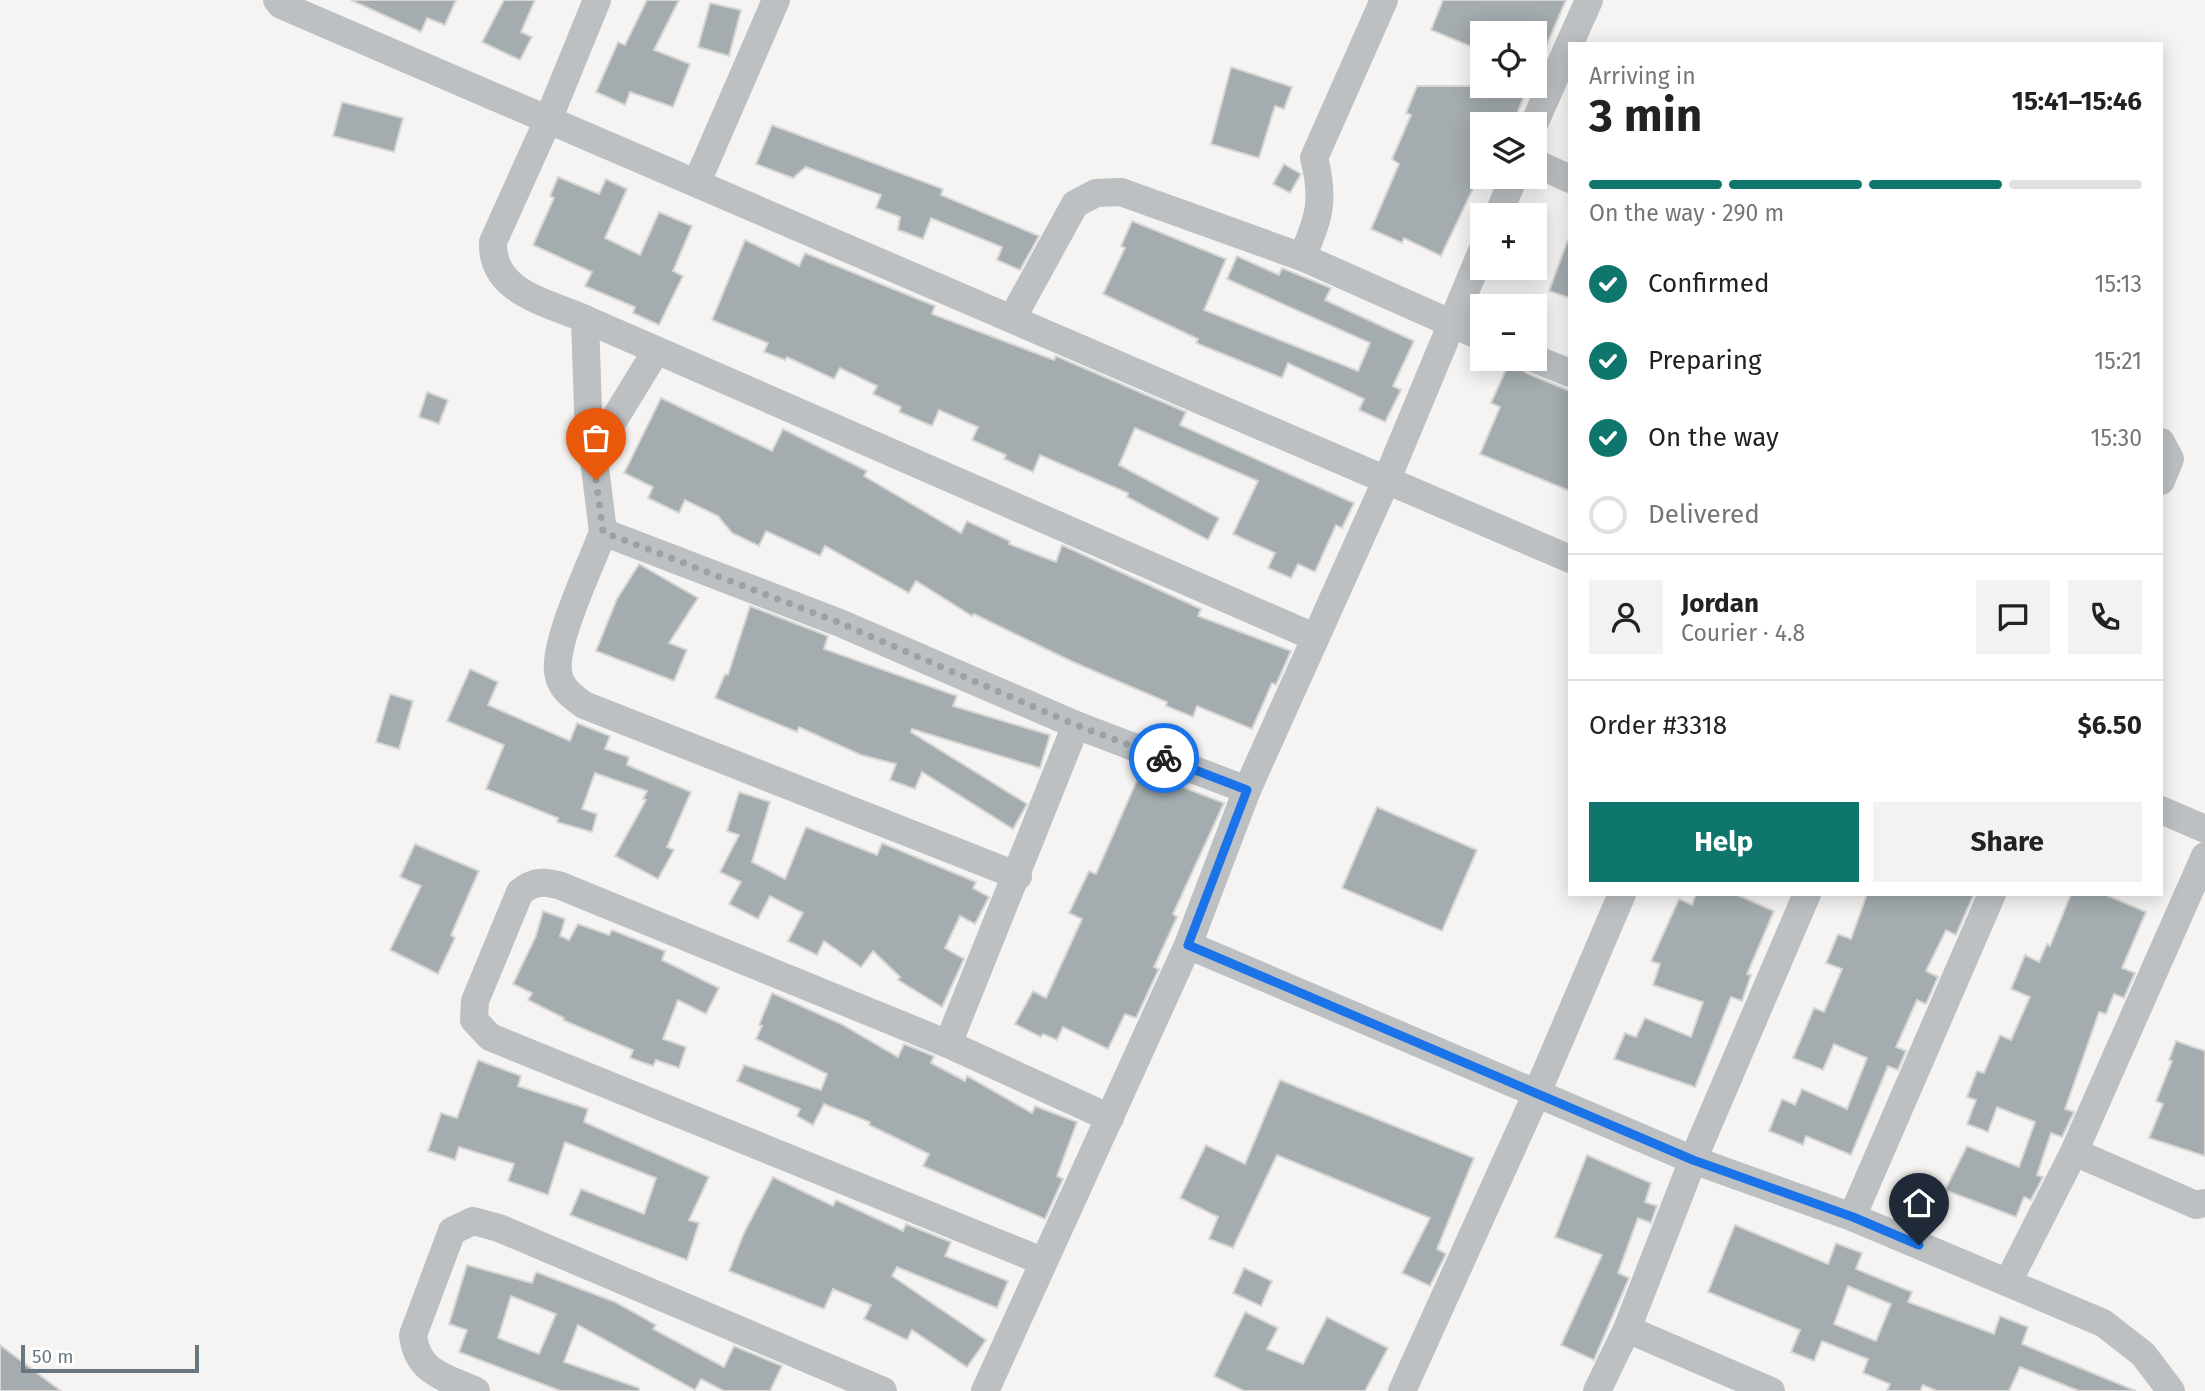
<!DOCTYPE html>
<html lang="en">
<head>
<meta charset="utf-8">
<style>
  :root { --surface:#fff; --page:#f2f2f2; --text:#222; --muted:#767676; --line:#e0e0e0; --accent:#0f766e }
  body { margin:0; font-family:"Fira Sans",sans-serif; background:var(--page); color:var(--text); height:100vh; display:flex; flex-direction:column; font-size:26px; white-space:nowrap }
  * { box-sizing:border-box; margin:0 }
  p { font-size:23px; color:var(--muted) }
  .icon { flex:none; width:38px; height:38px; fill:none; stroke:currentColor; stroke-width:2; stroke-linecap:round; stroke-linejoin:round }
  .map { position:relative; flex:1; overflow:hidden }
  .details { position:absolute; left:1568px; top:42px; width:595px; height:854px; display:flex; flex-direction:column; background:var(--surface); border-radius:0px; box-shadow:0 4px 18px #0003 }
  .details>* { flex:none }
  .tools { position:absolute; left:1470px; top:21px; display:grid; gap:14px }
  .tools a { display:grid; place-items:center; width:77px; height:77px; border-radius:0px; background:var(--surface); box-shadow:0 4px 18px #0003; font-size:35px }
  .scale { position:absolute; left:21px; bottom:18px; width:178px; box-sizing:border-box; padding-left:7px; border:4px solid #68777f; border-top:0; font-size:19px; line-height:24px; white-space:nowrap; color:#68777f; -webkit-text-stroke:5px #fff; paint-order:stroke }
  .pin { position:absolute; display:grid; place-items:center; width:60px; height:60px; color:#fff; margin:-72px -30px; border-radius:50% 50% 50% 0; rotate:-45deg; box-shadow:0 0 7px #0007 }
  .pin .icon { rotate:45deg }
  .courier { position:absolute; display:grid; place-items:center; width:70px; height:70px; margin:-35px; border:5px solid #1a73e8; border-radius:50%; background:#fff; color:#222; box-shadow:0 2px 9px #0007 }
  .overview em { font-style:normal; font-weight:700 }
  .overview div { display:flex; flex-direction:column-reverse }
  .overview { display:flex; align-items:center; justify-content:space-between; height:119px; padding:0 21px }
  h1 { font-size:46px; font-weight:700; line-height:52px }
  .bar { display:grid; grid-template-columns:repeat(4,1fr); gap:10px 7px; align-content:center; height:84px; padding:0 21px }
  .bar i { height:9px; border-radius:5px; background:var(--line) }
  .bar .current { background:var(--accent) }
  .bar p { grid-column:span 4 }
  .line { display:flex; align-items:center; gap:18px; padding:0 21px; border-top:2px solid var(--line) }
  .line div { flex:1 }
  .round { display:grid; place-items:center; flex:none; width:74px; height:74px; border-radius:0px; background:var(--page) }
  ol { padding:0 21px; list-style:none }
  li { display:flex; align-items:center; gap:21px; height:77px }
  li p { margin-inline-start:auto }
  li .icon { padding:7px; border-radius:50%; background:var(--accent); color:#fff; stroke-width:4 }
  li:last-child { color:var(--muted) }
  li i { width:38px; height:38px; border:4px solid var(--line); border-radius:50% }
  .button { display:flex; gap:14px; margin-top:auto; padding:14px 21px }
  .button a { flex:1; height:80px; border-radius:0px; background:var(--accent); color:#fff; font-size:28px; font-weight:700; line-height:80px; text-align:center }
  .button a+a { background:var(--page); color:var(--text) }
  .map>svg:first-child { display:block }
  .building { fill:#a4acb0; stroke:#d6d6d4; stroke-width:2; fill-rule:evenodd }
  .lines { fill:none; stroke-linecap:round; stroke-linejoin:round }
  .minor { stroke:#bcc0c3; stroke-width:28 }
  .done { stroke:#99a3a7; stroke-width:7; stroke-dasharray:0 12.6 }
  .route { stroke:#1a73e8; stroke-width:9 }
</style>
</head>
<body>
<div class="map">
<svg width="2205" height="1391" viewBox="0 0 2205 1391">
  <rect width="100%" height="100%" fill="#f5f4f2"/>
  <g class="building">
    <path d="M351 0H456L445 25 427 18 421 32Z"/>
    <path d="M504 0H535L521 32 532 37 520 60 482 42Z"/>
    <path d="M647 0H679L654 50 690 64 673 107 630 92 625 105 596 92 618 42 625 45Z"/>
    <path d="M1443 0H1566L1535 72V33H1482V51L1431 30Z"/>
    <path d="M710 3 741 10 729 56 698 47Z"/>
    <path d="M1231 67 1292 87 1284 109 1275 106 1259 158 1211 144Z"/>
    <path d="M1417 86H1528L1513 124H1482V170L1441 256 1404 238 1402 243 1371 229 1399 164 1392 159 1411 115 1406 113Z"/>
    <path d="M342 102 403 118 394 152 333 136Z"/>
    <path d="M772 125 943 189 941 195 1039 236 1020 270 997 260 1002 247 931 218 923 239 898 230 900 217 876 208 881 195 806 167 793 178 756 164Z"/>
    <path d="M1284 164 1301 174 1290 193 1273 184Z"/>
    <path d="M558 177 599 194 606 179 627 189 605 238 640 255 659 212 692 226 673 271 683 276 659 325 633 313 635 307 585 286 592 272 533 245 554 198 550 196Z"/>
    <path d="M1132 221 1226 259 1204 310 1358 371 1370 343 1227 279 1237 256 1279 275 1282 268 1331 288 1325 300 1414 341 1393 386 1401 390 1385 422 1359 410 1364 399 1288 363 1282 378 1196 343 1198 339 1103 294 1125 248 1121 246Z"/>
    <path d="M745 240 799 266 805 253 935 306 932 314 1054 360 1056 356 1186 412 1180 425 1354 503 1342 528 1336 525 1315 572 1298 564 1291 578 1268 568 1275 553 1233 534 1258 481 1135 428 1119 465 1219 518 1208 540 1127 497 1128 493 1040 455 1033 472 1004 459 1006 455 972 440 978 427 939 410 932 426 899 412 901 407 873 394 877 386 840 368 834 379 787 357 785 360 764 352 768 343 712 320Z"/>
    <path d="M1568 240H1570V298L1549 291Z"/>
    <path d="M1509 363 1529 374 1570 391V491L1480 454 1500 407 1491 403Z"/>
    <path d="M427 392 448 400 439 424 419 417Z"/>
    <path d="M661 398 772 451 783 429 867 471 864 476 961 533 967 521 1010 541 1009 544 1056 562 1062 545 1201 609 1198 616 1291 651 1276 685 1272 683 1252 729 1197 706 1193 717 1166 706 1167 702 1073 662 974 614 972 616 916 581 909 593 825 546 820 556 766 531 759 546 732 533 718 516 685 500 679 513 648 498 653 487 624 473Z"/>
    <path d="M639 564 698 598 669 643 687 650 674 681 596 651 617 599Z"/>
    <path d="M750 606 828 636 824 649 957 696 953 706 1050 735 1040 768 912 729 911 732 1027 804 1013 829 922 772 915 789 890 780 896 764 861 755 799 727 797 732 715 698 725 674 728 675Z"/>
    <path d="M470 669 498 682 488 705 570 741 577 723 610 736 605 749 629 757 627 765 691 792 667 847 674 850 658 879 615 856 646 800 643 799 647 791 595 773 582 809 597 814 592 832 557 822 558 818 486 789 504 745 447 721Z"/>
    <path d="M390 694 413 701 399 749 376 742Z"/>
    <path d="M1141 771 1224 803 1173 914 1177 917 1154 967 1159 969 1136 1018 1125 1014 1108 1049 1063 1027 1057 1040 1043 1034 1041 1037 1015 1024 1033 991 1046 998 1082 919 1069 913 1089 871 1096 874Z"/>
    <path d="M739 792 770 802 752 862 785 879 806 827 877 855 882 843 976 882 973 888 989 897 975 924 960 916 945 948 964 959 942 1007 898 980 900 977 873 951 861 967 824 941 817 955 788 941 803 913 770 896 758 919 729 904 741 882 720 872 739 835 727 831Z"/>
    <path d="M1377 807 1477 850 1442 931 1342 888Z"/>
    <path d="M415 844 479 871 451 935 455 938 438 974 390 950 421 886 400 877Z"/>
    <path d="M1696 894H1735L1774 911 1747 974 1751 975 1742 1001 1731 997 1695 1087 1614 1059 1625 1033 1636 1037 1645 1018 1691 1037 1703 1002 1653 985 1660 964 1651 961 1679 899 1692 905Z"/>
    <path d="M1867 894H1974L1956 935 1946 930 1926 971 1938 977 1926 1004 1917 1000 1896 1047 1906 1051 1898 1070 1888 1066 1851 1155 1806 1136 1803 1145 1769 1131 1782 1099 1795 1105 1802 1089 1847 1109 1867 1058 1834 1044 1823 1070 1793 1058 1814 1008 1824 1012 1842 969 1826 963 1838 934 1851 939Z"/>
    <path d="M2071 894H2104L2146 912 2122 968 2135 973 2124 998 2114 994 2106 1014 2099 1012 2065 1109 2074 1112 2062 1137 2051 1133 2037 1175 2043 1177 2031 1200 2024 1197 2016 1217 1945 1190 1967 1146 2019 1167 2035 1122 1997 1107 1988 1132 1967 1124 1976 1100 1967 1097 1977 1071 1984 1073 2000 1035 2011 1040 2030 997 2011 989 2025 955 2039 962 2047 944 2050 946Z"/>
    <path d="M543 911 565 919 560 936 569 940 578 924 609 935 612 930 665 951 662 960 719 988 706 1014 678 1000 663 1039 686 1047 679 1068 656 1060 653 1066 630 1058 633 1050 563 1020 564 1018 528 1000 532 993 513 984 536 936Z"/>
    <path d="M772 993 841 1024 898 1057 904 1044 934 1056 931 1063 965 1081 967 1076 1032 1113 1035 1106 1077 1122 1057 1176 1063 1179 1045 1219 923 1166 929 1154 869 1125 870 1122 824 1104 813 1125 797 1116 800 1109 737 1081 744 1065 821 1090 827 1074 756 1039 762 1026 759 1025Z"/>
    <path d="M2176 1041 2205 1051V1156L2149 1138 2163 1104 2156 1101 2172 1061 2169 1060Z"/>
    <path d="M478 1060 521 1076 518 1086 588 1109 584 1122 709 1177 689 1220 699 1223 687 1260 570 1215 581 1189 644 1214 656 1178 565 1142 548 1195 508 1181 514 1164 459 1147 455 1160 428 1151 441 1113 457 1118Z"/>
    <path d="M1280 1080 1474 1158 1437 1249 1446 1254 1430 1286 1402 1273 1430 1218 1277 1155 1233 1248 1209 1239 1218 1217 1180 1198 1206 1145 1245 1164Z"/>
    <path d="M1587 1155 1651 1183 1645 1202 1657 1206 1651 1223 1638 1218 1618 1273 1629 1278 1594 1360 1561 1345 1602 1255 1555 1237Z"/>
    <path d="M773 1177 833 1206 836 1200 903 1231 906 1224 951 1242 945 1256 1008 1281 997 1308 897 1267 892 1276 986 1340 967 1367 912 1330 907 1340 864 1319 871 1305 833 1289 824 1309 729 1271 744 1233Z"/>
    <path d="M1735 1225 1828 1264 1836 1243 1862 1253 1856 1269 1912 1292 1908 1302 1994 1334 2000 1316 2028 1327 2022 1344 2136 1391H2079L2020 1367 2009 1391H1937L1923 1385 1920 1391H1887L1890 1384 1863 1373 1868 1359 1822 1341 1814 1361 1791 1352 1800 1330 1708 1292ZM1848 1286 1891 1304 1876 1341 1834 1324Z"/>
    <path d="M467 1265 532 1283 536 1272 615 1302 656 1325 653 1329 724 1367 734 1346 782 1366 770 1391H724L701 1379 695 1390 578 1325 564 1362 639 1388V1391H561L459 1352 467 1330 449 1324ZM511 1296 556 1314 539 1354 498 1338Z"/>
    <path d="M1244 1268 1272 1281 1261 1306 1233 1293Z"/>
    <path d="M1245 1312 1278 1328 1267 1349 1303 1364 1327 1317 1388 1348 1365 1391H1244L1214 1376Z"/>
    <path d="M0 1345 61 1391H0Z"/>
  </g>
  <g class="lines">
    <g class="minor">
      <path d="M277 0 281 5 1570 559"/>
      <path d="M597 0 548 120 493 242C491 292 546 302 585 319L1314 637"/>
      <path d="M1534 124 1589 0"/>
      <path d="M1535 163 1570 179"/>
      <path d="M697 182 776 0"/>
      <path d="M1498 215 1514 177"/>
      <path d="M1302 257C1319 219 1325 200 1314 158L1384 0"/>
      <path d="M1013 317 1075 204 1096 193 1121 192 1302 257 1482 337"/>
      <path d="M585 319 588 411 603 532"/>
      <path d="M1535 359 1570 373"/>
      <path d="M2161 442 2170 459 2161 481"/>
      <path d="M593 454 656 351"/>
      <path d="M2161 810 2205 829"/>
      <path d="M1018 876 584 705C572 696 560 688 558 672 554 640 591 565 603 532L840 623 1076 725 1247 790"/>
      <path d="M1188 945 1693 1160 1852 1217 2103 1323 2143 1354 2171 1391"/>
      <path d="M948 1044 1076 725"/>
      <path d="M2074 1152 2196 1205 2205 1203"/>
      <path d="M1852 1217 1992 894"/>
      <path d="M1042 1261 490 1037 474 1020 475 1001 520 892C534 881 544 881 561 886L948 1044 1110 1118"/>
      <path d="M2008 1282 2074 1152 2205 856"/>
      <path d="M1627 1329 1771 1391"/>
      <path d="M476 1391C445 1377 417 1373 413 1335L452 1231 473 1221 499 1228 883 1391"/>
      <path d="M985 1391 1188 945 1247 790 1387 479 1482 251"/>
      <path d="M1402 1391 1537 1093 1622 894"/>
      <path d="M1597 1391 1627 1329 1693 1160 1807 894"/>
    </g>
  </g>
  <g class="lines">
    <path class="done" d="M596 480 603 532 840 623 1076 725 1164 758"/>
    <path class="route" d="M1164 758 1247 790 1188 945 1693 1160 1853 1217 1919 1245"/>
  </g>
</svg>
<div class="tools">
<a><svg class="icon" aria-label="locate" viewBox="0 0 24 24"><circle cx="12" cy="12" r="6"/><path d="M12 2v4M12 18v4M2 12h4M18 12h4"/></svg></a>
<a><svg class="icon" aria-label="layers" viewBox="0 0 24 24"><path d="M12 4l9 5-9 5-9-5zM3 14l9 5 9-5"/></svg></a>
<a>+</a>
<a>−</a>
</div>
<div class="scale">50 m</div>
<div class="pin" style="left:596px;top:480px;background:#ea580c"><svg class="icon" aria-label="bag" viewBox="0 0 24 24"><path d="M5 8h14l-1 12H6zM9 8a3 3 0 0 1 6 0"/></svg></div>
<div class="pin" style="left:1919px;top:1245px;background:#1f2937"><svg class="icon" aria-label="home" viewBox="0 0 24 24"><path d="M3 11l9-7 9 7M6 9v11h12V9"/></svg></div>
<div class="courier" style="left:1164px;top:758px"><svg class="icon" aria-label="bike" viewBox="0 0 24 24"><circle cx="6" cy="16" r="4"/><circle cx="18" cy="16" r="4"/><path d="M6 16l4-8h5l3 8M10 8l3 8H6M13 5h3"/></svg></div>
<section class="details">
<div class="overview"><div><h1>3 min</h1><p>Arriving in</p></div><em>15:41–15:46</em></div>
<div class="bar"><i class="current"></i><i class="current"></i><i class="current"></i><i></i><p>On the way · 290 m</p></div>
<ol>
<li><svg class="icon" aria-label="check" viewBox="0 0 24 24"><path d="M5 12l5 5 9-10"/></svg>Confirmed<p>15:13</p></li>
<li><svg class="icon" aria-label="check" viewBox="0 0 24 24"><path d="M5 12l5 5 9-10"/></svg>Preparing<p>15:21</p></li>
<li><svg class="icon" aria-label="check" viewBox="0 0 24 24"><path d="M5 12l5 5 9-10"/></svg>On the way<p>15:30</p></li>
<li><i></i>Delivered</li>
</ol>
<div class="line" style="height:126px"><a class="round"><svg class="icon" aria-label="person" viewBox="0 0 24 24"><circle cx="12" cy="8" r="4"/><path d="M4 21q1-7 8-7t8 7"/></svg></a><div><b>Jordan</b><p>Courier · 4.8</p></div><a class="round"><svg class="icon" aria-label="chat" viewBox="0 0 24 24"><path d="M4 5h16v11H9l-5 4z"/></svg></a><a class="round"><svg class="icon" aria-label="phone" viewBox="0 0 24 24"><path d="M5 4h4l2 5-3 2q2 4 5 5l2-3 5 2v4C11 20 4 13 5 4z"/></svg></a></div>
<div class="line" style="height:91px"><div>Order #3318</div><b>$6.50</b></div>
<div class="button"><a>Help</a><a>Share</a></div>
</section>
</div>
</body>
</html>
